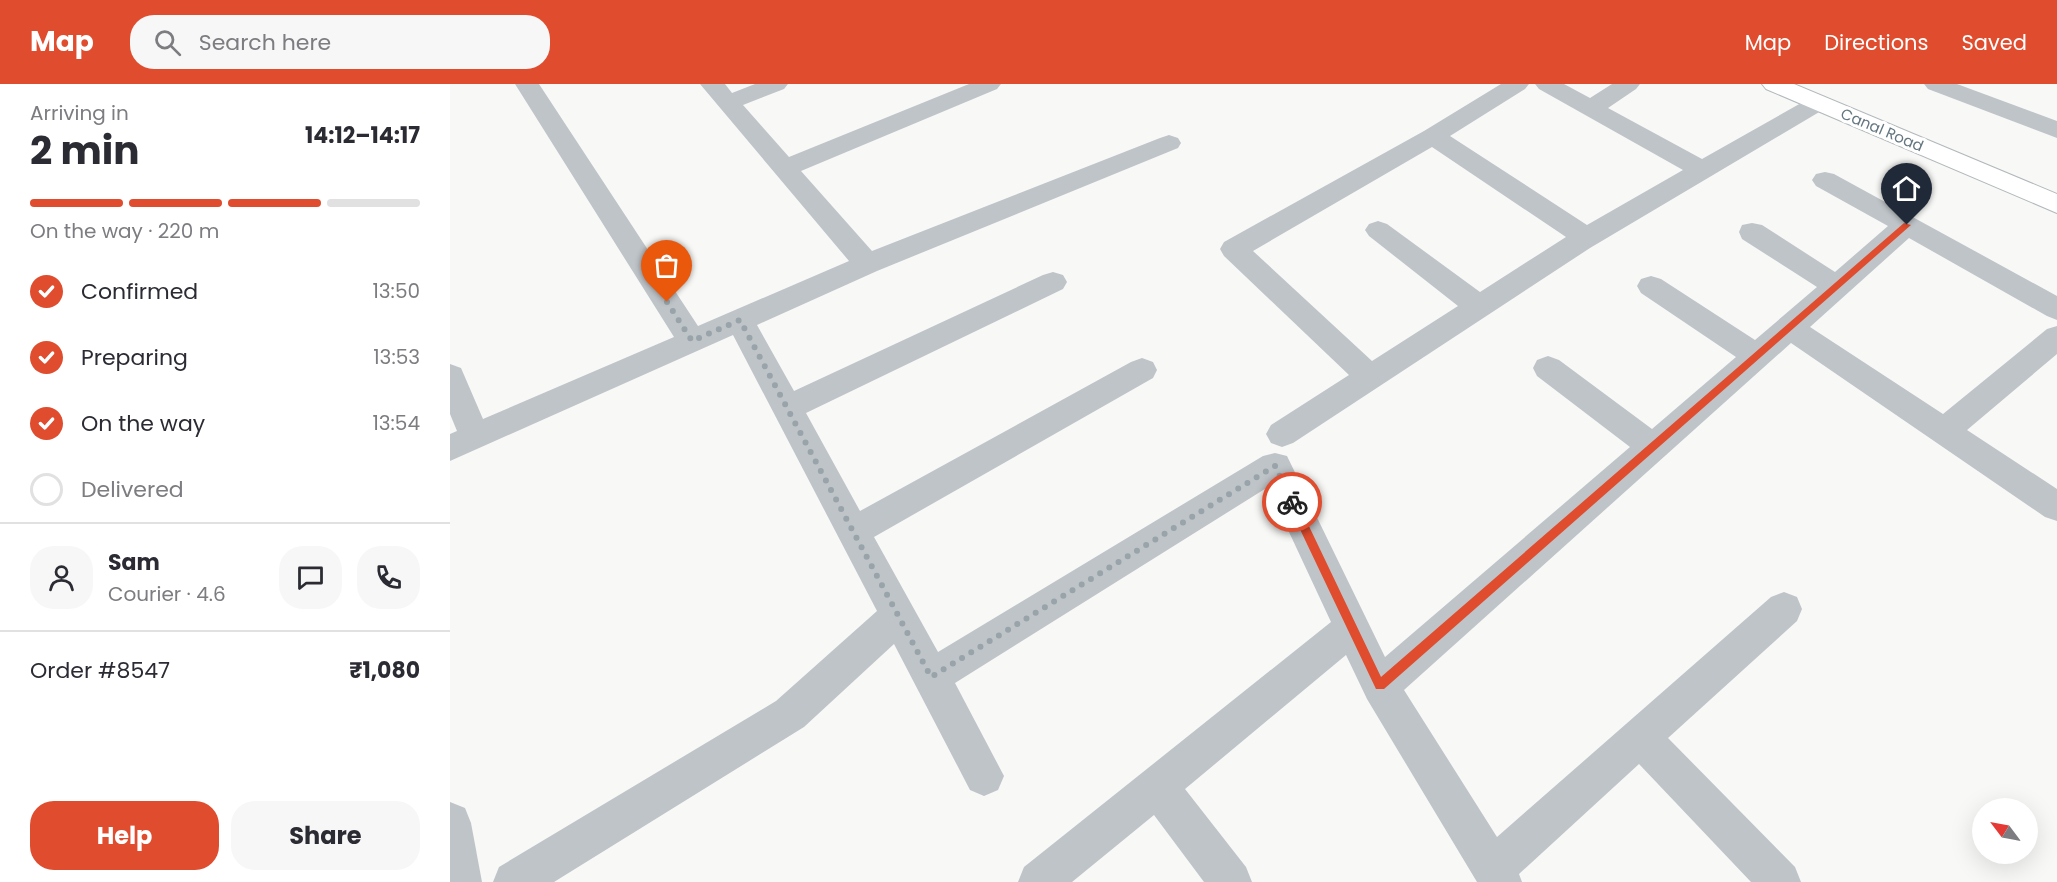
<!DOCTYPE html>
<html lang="en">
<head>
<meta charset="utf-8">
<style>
  :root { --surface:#fff; --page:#f7f7f7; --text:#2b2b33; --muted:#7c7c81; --line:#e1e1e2; --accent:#df4c2e }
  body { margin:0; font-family:Poppins,sans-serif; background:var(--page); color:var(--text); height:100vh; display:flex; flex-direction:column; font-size:22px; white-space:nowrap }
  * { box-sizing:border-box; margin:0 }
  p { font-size:20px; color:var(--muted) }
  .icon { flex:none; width:33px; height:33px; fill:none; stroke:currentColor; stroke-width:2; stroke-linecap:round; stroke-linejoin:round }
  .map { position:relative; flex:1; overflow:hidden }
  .sheet { display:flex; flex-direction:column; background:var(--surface); width:450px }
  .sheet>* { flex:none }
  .needle { width:39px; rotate:302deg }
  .buttons { position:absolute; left:1522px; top:714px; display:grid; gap:12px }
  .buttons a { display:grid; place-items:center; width:66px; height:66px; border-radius:50%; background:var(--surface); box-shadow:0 6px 24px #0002; font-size:30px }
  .pin { position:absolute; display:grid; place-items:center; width:51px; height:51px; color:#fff; margin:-62px -26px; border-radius:50% 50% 50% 0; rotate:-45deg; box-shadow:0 0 6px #0007 }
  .pin .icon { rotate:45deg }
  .courier { position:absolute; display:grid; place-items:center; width:60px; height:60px; margin:-30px; border:4px solid #df4c2e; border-radius:50%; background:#fff; color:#222; box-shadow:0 2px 8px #0007 }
  .head em { font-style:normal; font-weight:700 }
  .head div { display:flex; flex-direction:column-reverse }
  .head { display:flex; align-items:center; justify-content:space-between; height:102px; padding:0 30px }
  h1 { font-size:39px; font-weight:700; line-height:45px }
  .bar { display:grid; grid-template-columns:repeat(4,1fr); gap:9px 6px; align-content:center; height:72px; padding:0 30px }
  .bar i { height:8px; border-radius:4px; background:var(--line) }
  .bar .current { background:var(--accent) }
  .bar p { grid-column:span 4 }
  .line { display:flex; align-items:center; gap:15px; padding:0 30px; border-top:2px solid var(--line) }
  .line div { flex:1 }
  .round { display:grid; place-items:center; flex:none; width:63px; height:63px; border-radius:24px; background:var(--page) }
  ol { padding:0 30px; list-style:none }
  li { display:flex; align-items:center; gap:18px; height:66px }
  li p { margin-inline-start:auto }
  li .icon { padding:6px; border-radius:50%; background:var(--accent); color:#fff; stroke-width:4 }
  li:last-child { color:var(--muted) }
  li i { width:33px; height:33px; border:3px solid var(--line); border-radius:50% }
  .primary-button { display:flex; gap:12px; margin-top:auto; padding:12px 30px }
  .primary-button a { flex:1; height:69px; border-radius:24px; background:var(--accent); color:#fff; font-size:24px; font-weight:700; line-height:69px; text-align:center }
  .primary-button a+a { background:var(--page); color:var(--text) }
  header { display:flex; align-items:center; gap:36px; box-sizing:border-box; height:84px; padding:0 30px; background:var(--accent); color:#fff }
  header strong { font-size:28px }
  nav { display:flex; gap:33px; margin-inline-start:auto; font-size:21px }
  .search { width:420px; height:54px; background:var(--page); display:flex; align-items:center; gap:15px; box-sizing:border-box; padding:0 21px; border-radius:24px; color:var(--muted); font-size:22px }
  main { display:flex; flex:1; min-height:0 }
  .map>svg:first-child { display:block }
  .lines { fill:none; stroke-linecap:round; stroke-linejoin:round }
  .secondary-casing { stroke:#b2b8bc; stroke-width:2 }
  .street { fill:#bfc4c8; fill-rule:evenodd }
  .secondary { fill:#fff; fill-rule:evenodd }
  .route { fill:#df4c2e }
  .done { stroke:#98a4a9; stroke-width:6; stroke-dasharray:0 10.8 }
  .labels { text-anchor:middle; stroke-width:6; stroke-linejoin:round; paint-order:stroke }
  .far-street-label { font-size:15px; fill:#647680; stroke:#fff }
</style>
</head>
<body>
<header>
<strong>Map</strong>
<div class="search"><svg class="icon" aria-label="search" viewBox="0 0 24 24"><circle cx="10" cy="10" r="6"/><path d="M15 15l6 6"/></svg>Search here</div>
<nav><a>Map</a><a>Directions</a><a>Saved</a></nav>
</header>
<main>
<section class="sheet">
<div class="head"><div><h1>2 min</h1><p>Arriving in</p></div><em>14:12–14:17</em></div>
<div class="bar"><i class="current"></i><i class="current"></i><i class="current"></i><i></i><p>On the way · 220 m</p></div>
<ol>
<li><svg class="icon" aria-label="check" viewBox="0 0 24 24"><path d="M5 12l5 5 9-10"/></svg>Confirmed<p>13:50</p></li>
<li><svg class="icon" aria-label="check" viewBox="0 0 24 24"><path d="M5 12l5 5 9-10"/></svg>Preparing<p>13:53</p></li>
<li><svg class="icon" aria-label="check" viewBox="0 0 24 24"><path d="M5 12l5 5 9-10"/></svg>On the way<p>13:54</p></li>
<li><i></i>Delivered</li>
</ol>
<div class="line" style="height:108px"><a class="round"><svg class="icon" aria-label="person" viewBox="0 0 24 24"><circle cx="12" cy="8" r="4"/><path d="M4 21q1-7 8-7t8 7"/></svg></a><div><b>Sam</b><p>Courier · 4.6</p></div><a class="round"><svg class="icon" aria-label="chat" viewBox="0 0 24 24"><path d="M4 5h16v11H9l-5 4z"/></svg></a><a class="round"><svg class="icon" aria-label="phone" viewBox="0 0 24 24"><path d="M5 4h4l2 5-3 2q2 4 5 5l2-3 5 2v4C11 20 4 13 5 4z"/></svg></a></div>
<div class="line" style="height:78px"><div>Order #8547</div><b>₹1,080</b></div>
<div class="primary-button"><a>Help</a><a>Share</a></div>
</section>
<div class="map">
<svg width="1607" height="798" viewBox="0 0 1607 798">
  <rect width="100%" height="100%" fill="#f8f8f6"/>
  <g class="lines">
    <g class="secondary-casing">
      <path id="secondary" d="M1312 0H1344L1607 110V129L1316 5Z"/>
    </g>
    <g class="street">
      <path d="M65 0H89L248 242 399 177 250 0H275L282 9 305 0H338L334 5 293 21 339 73 519 0H551L547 5 351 87 422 167 710 54 719 51 728 54 731 59 728 64 427 187 307 241 344 307 593 191 603 188 613 191 617 198 613 205 356 329 410 427 681 278 692 274 703 278 707 286 703 294 424 453 488 568 813 372 825 369 837 372 935 573 1180 363 1087 292 1083 284 1087 276 1098 272 1109 276 1202 345 1286 273 1191 209 1187 202 1191 195 1201 192 1211 195 1305 256 1367 203 1292 155 1289 148 1292 141 1302 139 1312 141 1385 188 1438 142 1366 102 1362 96 1366 90 1375 88 1384 90 1607 212V236L1597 232 1459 154 1360 243 1493 330 1597 245 1607 242V270L1517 346 1607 405V437L1595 433 1341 259 954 606 1047 753 1321 513 1334 508 1347 513 1352 525 1347 537 1218 654 1345 783 1351 798H1301L1189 680 1069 790 1072 798H1027L917 615 896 571 735 705 796 783 802 798H754L704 731 622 798H568L574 783 881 538 818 403 505 599 554 692 548 706 534 712 520 706 444 560 354 643 104 798H43L49 783 326 617 427 527 283 251 0 377V350L7 347 0 330V280L11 284 33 335 224 253Z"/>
      <path d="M1051 0H1079L1075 5 1000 52 1137 141 1233 86 1089 5 1085 0H1114L1140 14 1162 0H1190L1186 5 1158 24 1252 75 1360 14 1368 12 1376 14 1380 19 1376 24 1140 164 843 359 832 363 821 359 816 350 821 341 899 291 774 172 770 165 774 158 974 47ZM982 63 1116 153 1030 208 937 140 928 137 919 140 915 146 919 152 1008 222 922 277 803 167Z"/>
      <path d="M1474 0H1507L1607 37V54L1478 5Z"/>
      <path d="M0 718 15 724 21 739 32 798H0Z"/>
    </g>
    <use href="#secondary" class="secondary"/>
  </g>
  <path class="route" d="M1454 139 1461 141 934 605H926L837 418 839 415H846L931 593Z"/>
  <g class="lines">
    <path class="done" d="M217 218 242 257 290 236 481 593 825 382 842 418"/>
  </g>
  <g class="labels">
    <g class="far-street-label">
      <text transform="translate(1432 46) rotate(23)" y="5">Canal Road</text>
    </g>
  </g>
</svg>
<div class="buttons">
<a><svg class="needle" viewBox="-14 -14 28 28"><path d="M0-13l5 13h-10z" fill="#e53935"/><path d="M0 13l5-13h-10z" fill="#7c7c81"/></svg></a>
</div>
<div class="pin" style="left:217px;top:218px;background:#ea580c"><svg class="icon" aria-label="bag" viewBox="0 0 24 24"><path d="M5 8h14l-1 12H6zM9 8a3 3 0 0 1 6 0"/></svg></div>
<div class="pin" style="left:1457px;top:141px;background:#1f2937"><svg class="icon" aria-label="home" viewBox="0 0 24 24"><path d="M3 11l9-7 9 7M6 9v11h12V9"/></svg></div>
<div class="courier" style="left:842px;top:418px"><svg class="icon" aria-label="bike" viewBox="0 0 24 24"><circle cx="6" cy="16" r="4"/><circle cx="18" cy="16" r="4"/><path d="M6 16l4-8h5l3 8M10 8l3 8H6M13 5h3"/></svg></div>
</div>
</main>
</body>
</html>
